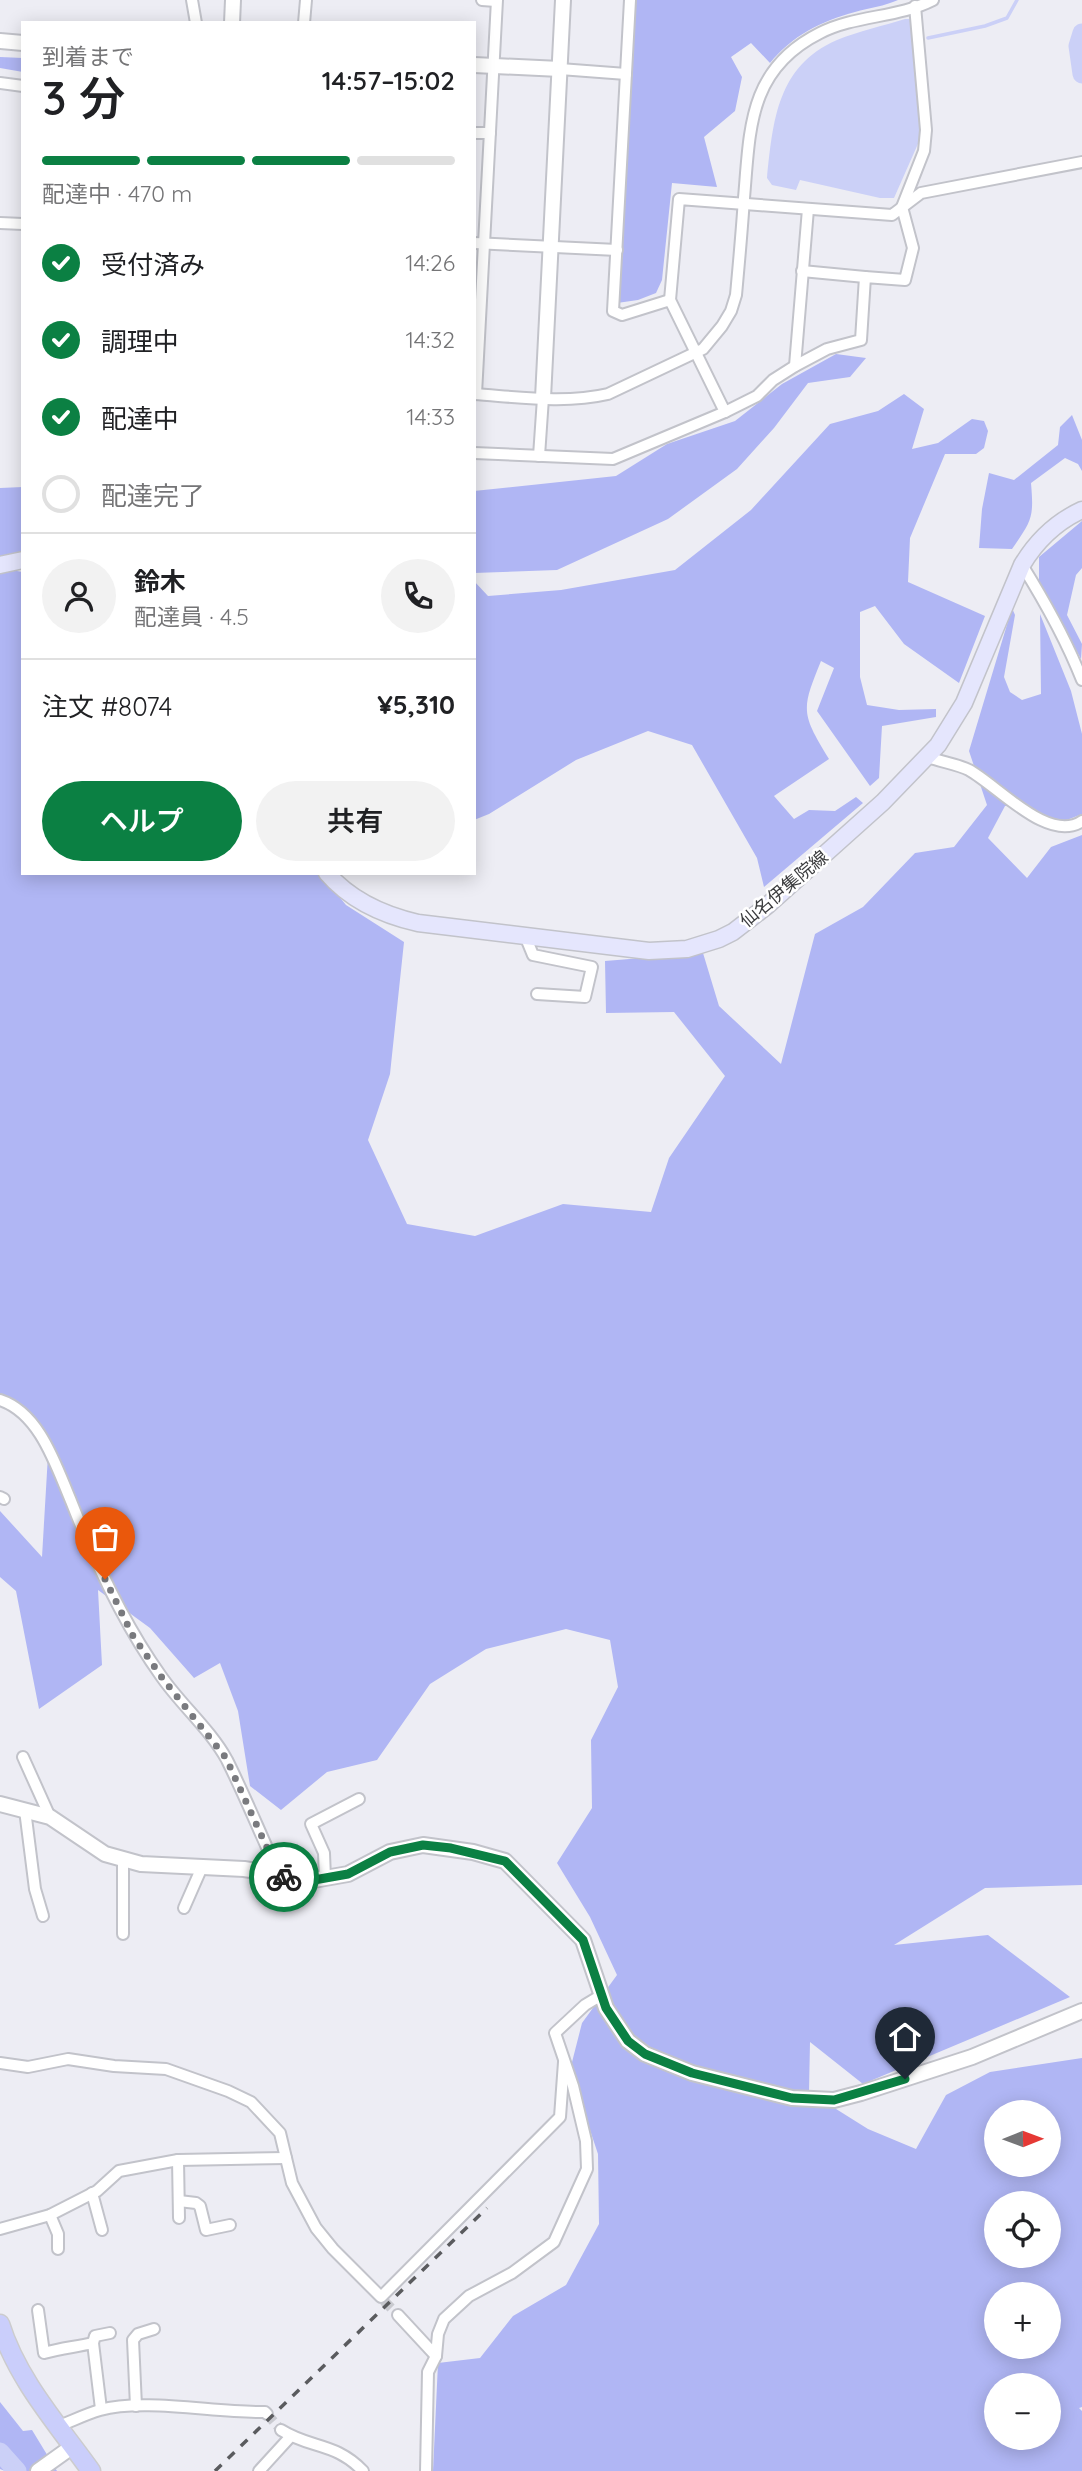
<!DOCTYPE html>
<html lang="ja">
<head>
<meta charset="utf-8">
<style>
  :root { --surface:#fff; --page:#f2f2f2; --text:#202124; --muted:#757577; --line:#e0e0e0; --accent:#0b8043 }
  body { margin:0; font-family:Quicksand,"Noto Sans JP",sans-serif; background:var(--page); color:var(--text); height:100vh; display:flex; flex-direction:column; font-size:26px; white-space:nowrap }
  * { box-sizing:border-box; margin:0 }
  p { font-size:23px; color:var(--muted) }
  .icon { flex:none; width:38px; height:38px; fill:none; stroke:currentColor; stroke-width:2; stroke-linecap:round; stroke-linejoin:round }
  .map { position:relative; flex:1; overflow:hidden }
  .side { position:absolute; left:21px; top:21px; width:455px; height:854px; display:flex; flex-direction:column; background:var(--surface); border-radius:0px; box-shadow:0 4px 18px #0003 }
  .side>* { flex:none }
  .needle { width:46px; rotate:89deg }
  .tools { position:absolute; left:984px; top:2100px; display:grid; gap:14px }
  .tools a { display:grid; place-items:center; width:77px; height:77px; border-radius:50%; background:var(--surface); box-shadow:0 4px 18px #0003; font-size:35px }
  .pin { position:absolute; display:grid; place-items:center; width:60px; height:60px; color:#fff; margin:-72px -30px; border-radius:50% 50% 50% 0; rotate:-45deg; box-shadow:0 0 7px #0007 }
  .pin .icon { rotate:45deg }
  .courier { position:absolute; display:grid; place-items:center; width:70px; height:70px; margin:-35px; border:5px solid #0b8043; border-radius:50%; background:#fff; color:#222; box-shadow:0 2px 9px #0007 }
  .head em { font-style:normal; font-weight:600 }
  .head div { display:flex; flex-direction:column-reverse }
  .head { display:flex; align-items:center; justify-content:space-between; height:119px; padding:0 21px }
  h1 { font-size:46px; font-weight:600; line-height:52px }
  .bar { display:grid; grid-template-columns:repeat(4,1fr); gap:10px 7px; align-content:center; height:84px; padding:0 21px }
  .bar i { height:9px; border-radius:5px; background:var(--line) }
  .bar .selected { background:var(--accent) }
  .bar p { grid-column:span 4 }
  .line { display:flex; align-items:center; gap:18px; padding:0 21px; border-top:2px solid var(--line) }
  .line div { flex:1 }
  .round { display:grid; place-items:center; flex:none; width:74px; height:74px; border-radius:37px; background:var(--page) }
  ol { padding:0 21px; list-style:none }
  li { display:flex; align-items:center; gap:21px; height:77px }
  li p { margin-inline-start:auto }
  li .icon { padding:7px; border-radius:50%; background:var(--accent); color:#fff; stroke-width:4 }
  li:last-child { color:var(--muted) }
  li i { width:38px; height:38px; border:4px solid var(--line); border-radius:50% }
  .action { display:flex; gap:14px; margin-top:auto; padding:14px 21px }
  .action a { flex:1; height:80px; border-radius:42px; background:var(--accent); color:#fff; font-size:28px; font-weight:600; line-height:80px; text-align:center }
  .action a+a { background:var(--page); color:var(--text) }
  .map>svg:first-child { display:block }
  .green { fill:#b0b6f4; fill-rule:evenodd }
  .water { fill:#cbd0f7 }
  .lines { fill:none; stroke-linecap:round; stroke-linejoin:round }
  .stream { stroke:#cbd0f7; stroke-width:3.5 }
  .river { stroke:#cbd0f7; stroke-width:19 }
  .minor-tunnel { stroke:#c9cad0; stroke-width:10; stroke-dasharray:10 5; stroke-linecap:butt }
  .minor-casing { stroke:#c2c3ca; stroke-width:14 }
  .tertiary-casing { stroke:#c2c3ca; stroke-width:18 }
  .secondary-casing { stroke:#c2c3ca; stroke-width:19 }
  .primary-casing { stroke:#cccccd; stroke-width:21 }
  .minor { stroke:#fff; stroke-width:10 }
  .tertiary { stroke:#fff; stroke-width:14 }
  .secondary { stroke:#e5e6fd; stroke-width:16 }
  .primary { stroke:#cacefb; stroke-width:18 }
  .rail { stroke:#5a5b5e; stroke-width:3.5; stroke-dasharray:9 9; stroke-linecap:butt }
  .done { stroke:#797a7e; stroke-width:7; stroke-dasharray:0 12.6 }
  .route { stroke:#0b8043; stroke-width:9 }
  .labels { text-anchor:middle; stroke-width:5; stroke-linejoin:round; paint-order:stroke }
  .street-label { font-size:18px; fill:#3b3c3e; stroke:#fff }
</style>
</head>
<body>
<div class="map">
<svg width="1082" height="2471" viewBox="0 0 1082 2471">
  <rect width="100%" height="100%" fill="#ededf4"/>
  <g class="green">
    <path d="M635 0H898C885 6 869 8 855 12 821 21 792 36 770 63L751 43 731 57 742 77 735 111 704 137 717 187 672 183 662 280 656 293 638 300 617 303Z"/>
    <path d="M0 57 23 58V72L0 68Z"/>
    <path d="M836 354 866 358 850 377 808 383 774 428 737 469 668 519 557 570 474 573V491L616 476 667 444 735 421 782 384Z"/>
    <path d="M904 394 924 409 912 449 938 443 972 419 984 421 988 431 984 448 976 454H945L910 538 908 582 985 616 959 683 904 644 875 606 860 612V677L867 705 899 710 936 709V717L882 726 879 778 870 786 817 711 834 668 821 661C801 710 801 713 829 759L774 796 794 819 809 810 835 811 856 797 863 803 764 887 757 858 692 745 648 731 576 760 489 814 474 820V581L488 596 561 590 675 570 751 510 830 424 878 411Z"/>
    <path d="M1072 415 1082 440V471L1078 464 1065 458 1031 483C1034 518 1032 520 1012 549L979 548 982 509 989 473 1014 480 1058 445 1060 427Z"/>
    <path d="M23 487V550L13 557 17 571 23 572V873H320L346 905 404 942 390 1074 368 1140 407 1224 475 1236 563 1204 651 1212 669 1158 725 1076 674 1012 606 1013 605 961 703 953 719 1006 781 1064 815 934 863 907 915 853 954 847 987 805 969 751 1012 608 1015 615 1004 677 1010 692 1022 700 1041 694 1040 614 1071 691 1082 734V814L1062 822 1046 817 1030 807 1005 806 988 838 1027 878 1051 847 1082 835V1885L985 1888 894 1945 988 1935 1070 1997 863 2084 810 2042 809 2092 868 2129 916 2149 946 2095 990 2072 1082 2058V2407L1079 2408 1082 2411V2471H433L438 2363 480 2358 513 2316 566 2285 599 2224 598 2154 570 2070 582 2023 617 1975 590 1917 557 1863 592 1808 591 1740 618 1687 610 1640 566 1629 486 1649 430 1684 377 1760 327 1772 281 1810 250 1786 238 1711 220 1663 194 1678 150 1628 98 1590 102 1665 39 1709 16 1591 0 1577V1511L42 1557 49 1438 0 1395V488ZM996 2112H1048V2165H996ZM996 2203H1048V2256H996ZM996 2294H1048V2347H996ZM996 2385H1048V2438H996Z"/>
    <path d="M1082 521V568L1076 575 1067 615 1082 644 1081 659 1039 581V557Z"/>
    <path d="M0 2402 23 2431 32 2430 57 2471H5L0 2469Z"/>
  </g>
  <path class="water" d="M905 19H911L921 137 894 198H880L800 180 796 190 772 185 767 178C773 121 777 66 837 40 859 31 883 26 905 19Z"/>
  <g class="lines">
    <path class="stream" d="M928 38 985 26 1007 18 1017 0"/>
    <g class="river">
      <path d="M1082 33 1078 46 1082 74"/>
      <path d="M0 2452 17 2471"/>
    </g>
    <g class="minor-tunnel">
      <path d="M384 2301 398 2315"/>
      <path d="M267 2414 281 2430"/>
    </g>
    <g class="minor-casing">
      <g id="minor">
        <path d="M192 0 196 23"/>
        <path d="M482 0 496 1"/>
        <path d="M630 0 613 311 622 315 670 300 725 412"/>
        <path d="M304 23 306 0"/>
        <path d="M560 69 626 74"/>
        <path d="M0 83 23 86"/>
        <path d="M474 133H490"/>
        <path d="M0 223 23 224"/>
        <path d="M474 243 617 250"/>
        <path d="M802 271 865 277"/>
        <path d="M670 300 679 199 892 215 921 193 1082 162"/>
        <path d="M795 366 808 209"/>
        <path d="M474 394C518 397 565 404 608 394L703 349 722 326 731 311 736 295C739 262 742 230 744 198 750 129 748 69 820 33 855 15 898 18 933 0"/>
        <path d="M476 394 497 0"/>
        <path d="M474 453 613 459 725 412 757 396 773 380 795 366 827 349 861 340 865 277 905 280 913 248 902 207 924 151 926 130 915 6"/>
        <path d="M539 456 543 398"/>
        <path d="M1022 565C1045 602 1066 639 1082 680"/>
        <path d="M928 757C941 762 957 764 969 770 998 786 1049 844 1082 821"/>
        <path d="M526 938 533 955 592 967 585 997 537 994"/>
        <path d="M0 1400C40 1413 56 1466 71 1501 95 1562 123 1623 161 1676 181 1705 210 1729 227 1760 246 1798 262 1838 280 1876"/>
        <path d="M0 1497 4 1499"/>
        <path d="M23 1757 50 1817"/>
        <path d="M25 1810 35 1889 43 1916"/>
        <path d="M123 1861V1934"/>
        <path d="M325 1878 324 1853 311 1824 359 1799"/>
        <path d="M184 1908 202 1867"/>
        <path d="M0 2063 28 2067 68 2059 114 2066 166 2069 228 2091 251 2102 280 2133 292 2183 316 2228 333 2249 381 2297 560 2117 564 2062"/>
        <path d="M178 2160 179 2218"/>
        <path d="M92 2193 102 2230"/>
        <path d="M179 2201 196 2203 200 2206 206 2230 230 2225"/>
        <path d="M50 2215 58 2234V2249"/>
        <path d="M0 2229 50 2215 97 2191 119 2171 178 2160 286 2158"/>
        <path d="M38 2310 44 2353C61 2348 76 2347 93 2343L101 2409"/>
        <path d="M398 2315 436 2356"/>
        <path d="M93 2343 95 2336 110 2333"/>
        <path d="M136 2406 133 2340 138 2334 154 2329"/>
        <path d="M59 2426C72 2421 86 2414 100 2410 144 2398 216 2413 265 2412L267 2414"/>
        <path d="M281 2430C311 2449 335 2442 363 2471"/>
        <path d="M259 2471 291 2436"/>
        <path d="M426 2471 428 2372 436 2356 438 2334 444 2319 469 2296 512 2273 554 2242 587 2169 586 2141 573 2086 555 2033 585 2005 600 1996"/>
      </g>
    </g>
    <g class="tertiary-casing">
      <g id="tertiary">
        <path d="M232 23 233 0"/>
        <path d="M0 41 23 43"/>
        <path d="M474 65 560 69"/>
        <path d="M543 398 563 0"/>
        <path d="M0 1804 50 1817 105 1854 141 1864 244 1869 314 1880 348 1874 390 1852 423 1845 473 1852 505 1861 583 1940 606 2008 628 2041 645 2054 692 2073 792 2098 834 2100 861 2093 972 2057 1082 2011"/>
        <path d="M38 2471 73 2446"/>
      </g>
    </g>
    <g class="secondary-casing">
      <g id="secondary">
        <path d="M0 565 23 560"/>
        <path d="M327 873C351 901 383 915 418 923L649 951 687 949 719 939 733 932 768 905 883 802 938 745 964 703 1022 565C1037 540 1056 522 1082 510"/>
      </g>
    </g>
    <g class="primary-casing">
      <path id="primary" d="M0 2324C17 2379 58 2425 91 2471"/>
    </g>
    <use href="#minor" class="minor"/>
    <use href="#tertiary" class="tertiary"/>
    <use href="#secondary" class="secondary"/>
    <use href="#primary" class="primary"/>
    <path class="rail" d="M215 2471 487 2208"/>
  </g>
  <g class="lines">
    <path class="done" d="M105 1579 133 1636 163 1679 226 1758 280 1876 284 1877"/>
    <path class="route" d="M284 1877 314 1880 348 1874 390 1852 423 1845 451 1848 505 1861 583 1940 606 2008 628 2041 645 2054 692 2073 792 2098 834 2100 905 2079"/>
  </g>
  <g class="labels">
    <g class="street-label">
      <text transform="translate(784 889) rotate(-40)" y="6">仙名伊集院線</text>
    </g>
  </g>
</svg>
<div class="tools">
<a><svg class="needle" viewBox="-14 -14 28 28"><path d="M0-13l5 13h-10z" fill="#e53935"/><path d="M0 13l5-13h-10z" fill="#757577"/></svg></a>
<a><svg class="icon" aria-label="locate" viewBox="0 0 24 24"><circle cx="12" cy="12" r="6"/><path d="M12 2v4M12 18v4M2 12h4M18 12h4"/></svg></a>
<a>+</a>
<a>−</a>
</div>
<div class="pin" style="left:105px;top:1579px;background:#ea580c"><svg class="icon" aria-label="bag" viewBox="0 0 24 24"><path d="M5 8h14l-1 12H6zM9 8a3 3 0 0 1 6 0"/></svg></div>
<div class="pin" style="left:905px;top:2079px;background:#1f2937"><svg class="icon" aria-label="home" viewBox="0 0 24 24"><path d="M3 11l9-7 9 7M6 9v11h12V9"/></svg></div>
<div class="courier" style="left:284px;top:1877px"><svg class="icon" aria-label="bike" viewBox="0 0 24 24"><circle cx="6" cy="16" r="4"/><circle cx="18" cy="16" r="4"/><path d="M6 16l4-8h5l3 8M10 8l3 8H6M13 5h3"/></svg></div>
<section class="side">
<div class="head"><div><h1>3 分</h1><p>到着まで</p></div><em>14:57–15:02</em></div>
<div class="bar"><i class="selected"></i><i class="selected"></i><i class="selected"></i><i></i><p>配達中 · 470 m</p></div>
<ol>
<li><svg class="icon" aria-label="check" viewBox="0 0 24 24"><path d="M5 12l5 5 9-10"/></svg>受付済み<p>14:26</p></li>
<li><svg class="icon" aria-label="check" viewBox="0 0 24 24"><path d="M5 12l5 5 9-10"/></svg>調理中<p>14:32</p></li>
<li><svg class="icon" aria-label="check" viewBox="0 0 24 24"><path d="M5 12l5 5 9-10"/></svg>配達中<p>14:33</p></li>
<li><i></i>配達完了</li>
</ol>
<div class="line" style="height:126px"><a class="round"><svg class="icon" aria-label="person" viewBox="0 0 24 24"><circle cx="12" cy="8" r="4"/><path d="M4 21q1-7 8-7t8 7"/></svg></a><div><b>鈴木</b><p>配達員 · 4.5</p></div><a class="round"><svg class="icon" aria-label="phone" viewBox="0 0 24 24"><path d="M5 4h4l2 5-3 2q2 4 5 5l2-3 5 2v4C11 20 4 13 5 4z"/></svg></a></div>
<div class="line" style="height:91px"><div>注文 #8074</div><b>¥5,310</b></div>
<div class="action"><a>ヘルプ</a><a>共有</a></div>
</section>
</div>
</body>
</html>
